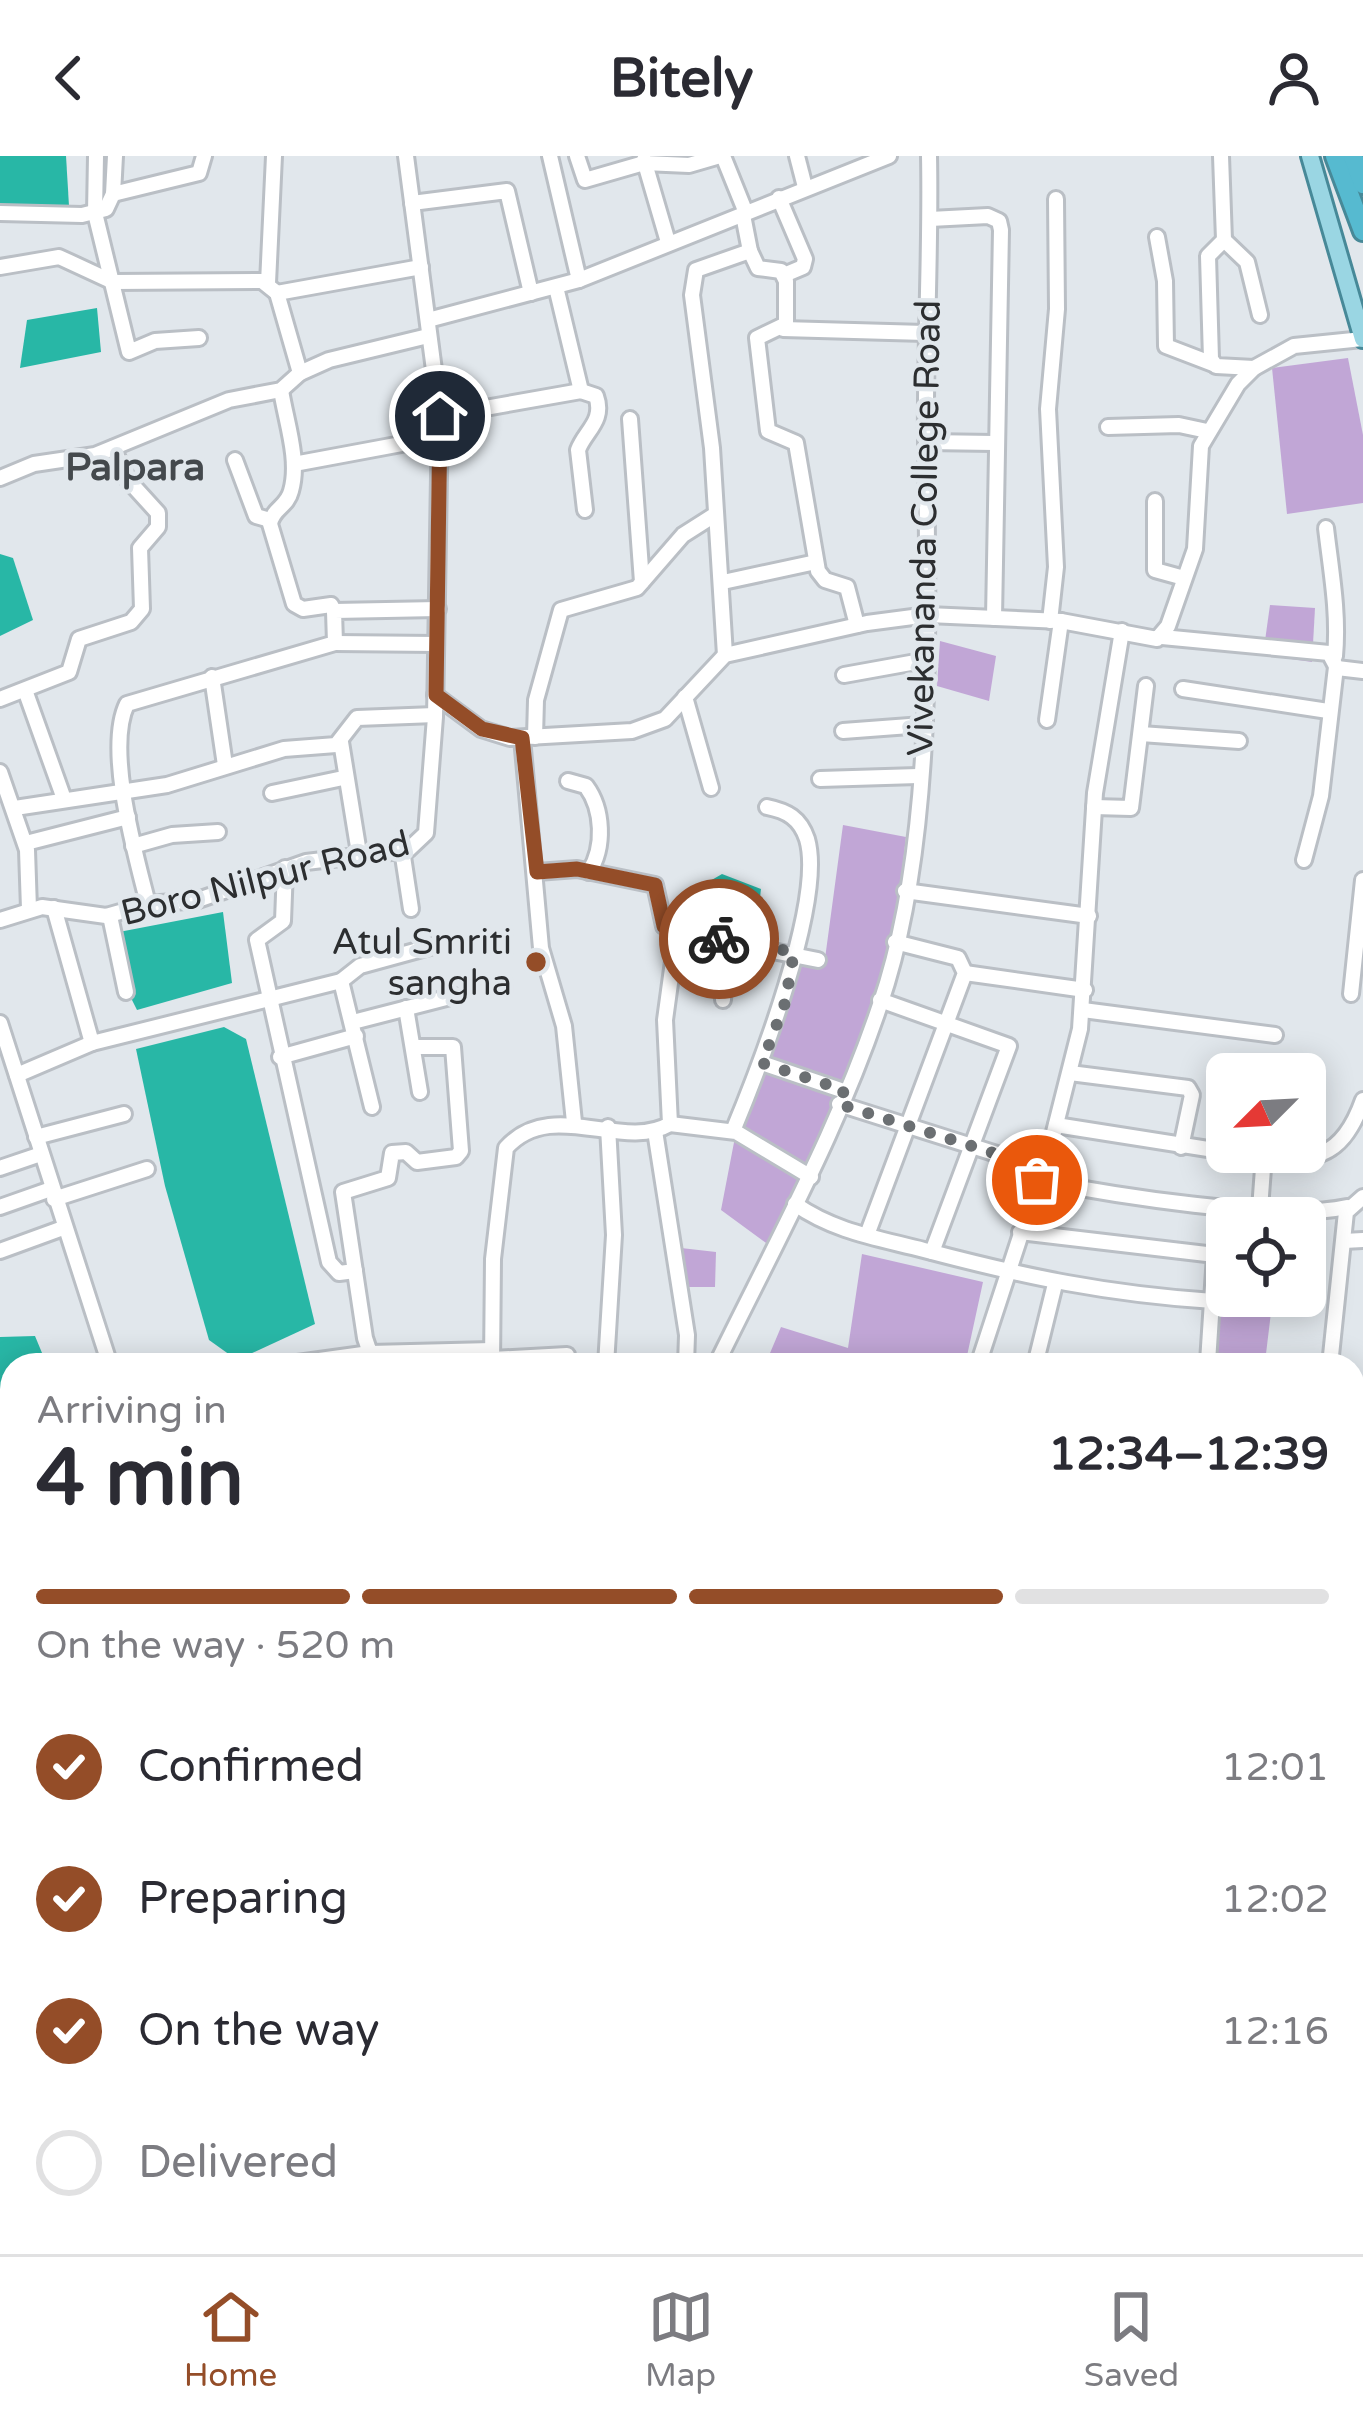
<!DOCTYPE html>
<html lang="en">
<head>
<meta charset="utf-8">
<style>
  :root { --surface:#fff; --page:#f7f7f7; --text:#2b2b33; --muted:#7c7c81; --line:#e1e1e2; --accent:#944d28 }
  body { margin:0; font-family:"Varela Round",sans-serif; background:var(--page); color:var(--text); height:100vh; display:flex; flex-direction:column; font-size:45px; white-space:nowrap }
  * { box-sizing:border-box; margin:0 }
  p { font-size:39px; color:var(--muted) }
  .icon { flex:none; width:66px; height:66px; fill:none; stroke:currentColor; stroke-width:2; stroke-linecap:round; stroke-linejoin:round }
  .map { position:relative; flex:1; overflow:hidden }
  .sheet { position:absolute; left:0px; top:1197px; width:1365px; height:903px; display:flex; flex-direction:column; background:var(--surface); border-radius:36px 36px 0 0; box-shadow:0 6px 30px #0003 }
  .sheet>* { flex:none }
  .needle { width:78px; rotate:246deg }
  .controls { position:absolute; left:1206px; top:897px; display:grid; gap:24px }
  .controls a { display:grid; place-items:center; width:120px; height:120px; border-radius:18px; background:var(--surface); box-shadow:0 6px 30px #0003; font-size:60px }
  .pin { position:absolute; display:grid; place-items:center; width:102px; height:102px; color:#fff; margin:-51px; border:6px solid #fff; border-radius:50%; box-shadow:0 3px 12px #0007 }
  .courier { position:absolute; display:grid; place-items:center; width:120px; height:120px; margin:-60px; border:9px solid #944d28; border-radius:50%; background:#fff; color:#222; box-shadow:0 3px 15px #0007 }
  .summary em { font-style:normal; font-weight:700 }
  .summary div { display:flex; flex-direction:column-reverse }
  .summary { display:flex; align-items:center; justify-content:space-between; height:204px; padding:0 36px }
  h1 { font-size:78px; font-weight:700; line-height:90px }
  .bar { display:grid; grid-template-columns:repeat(4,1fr); gap:18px 12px; align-content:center; height:144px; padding:0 36px }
  .bar i { height:15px; border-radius:9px; background:var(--line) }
  .bar .on { background:var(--accent) }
  .bar p { grid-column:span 4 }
  ol { padding:0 36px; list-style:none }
  li { display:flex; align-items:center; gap:36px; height:132px }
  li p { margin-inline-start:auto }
  li .icon { padding:12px; border-radius:50%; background:var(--accent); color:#fff; stroke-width:4 }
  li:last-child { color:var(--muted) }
  li i { width:66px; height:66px; border:6px solid var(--line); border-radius:50% }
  header { display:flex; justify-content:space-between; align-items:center; height:156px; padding:0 36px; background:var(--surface); font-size:54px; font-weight:700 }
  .tab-bar { display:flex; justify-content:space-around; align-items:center; height:168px; border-top:3px solid var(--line); background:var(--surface); font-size:33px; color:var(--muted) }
  .tab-bar a { display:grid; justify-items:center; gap:6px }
  .tab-bar .on { color:var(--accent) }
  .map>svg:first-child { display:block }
  .green { fill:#c1a6d6 }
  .water { fill:#28b7a6 }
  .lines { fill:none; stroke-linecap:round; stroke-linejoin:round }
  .minor-casing { stroke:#babfc5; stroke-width:20 }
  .major-casing { stroke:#478998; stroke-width:22 }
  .highway-casing { stroke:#478998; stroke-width:24 }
  .minor { stroke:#fff; stroke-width:14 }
  .major { stroke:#9ad6e3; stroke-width:16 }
  .highway { stroke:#56bad0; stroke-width:18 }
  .done { stroke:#6b6f72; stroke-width:12; stroke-dasharray:0 21.6 }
  .route { stroke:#944d28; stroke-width:15 }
  .poi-dot { fill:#944d28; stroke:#e1e7ec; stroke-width:4.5 }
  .labels { text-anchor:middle; stroke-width:9; stroke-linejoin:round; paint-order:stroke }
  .street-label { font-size:36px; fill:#2c2e30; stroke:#e1e7ec }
  .poi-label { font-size:36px; fill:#2c2e30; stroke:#e1e7ec; text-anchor:end }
  .neighbourhood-label { font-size:39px; font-weight:bold; fill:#44494d; stroke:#e1e7ec }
</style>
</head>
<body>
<header><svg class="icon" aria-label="back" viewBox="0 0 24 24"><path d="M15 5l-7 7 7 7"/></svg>Bitely<svg class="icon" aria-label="person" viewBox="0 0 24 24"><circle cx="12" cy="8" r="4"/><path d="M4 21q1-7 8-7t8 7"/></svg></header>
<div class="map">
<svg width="1363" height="2098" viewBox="0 0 1363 2098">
  <rect width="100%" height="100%" fill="#e1e7ec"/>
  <g class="green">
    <path d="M1348 202 1363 279V347L1287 358 1272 212Z"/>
    <path d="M1270 449 1315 452 1312 506 1263 499Z"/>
    <path d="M940 485 996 500 989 545 937 530Z"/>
    <path d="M843 669 906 681 894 784 880 833 842 940 773 1092 721 1054 736 976 765 912 796 801 824 810Z"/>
    <path d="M681 1092 716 1096 715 1131H681Z"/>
    <path d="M862 1098 983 1126 965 1209H765L781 1171 848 1192Z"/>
    <path d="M1220 1105 1227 1106V1140H1273L1265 1206 1212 1203Z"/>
    <rect x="1353" y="1766" width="10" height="219"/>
    <path d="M31 2088H206L204 2098H34Z"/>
    <path d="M955 2088H1068L1063 2098H953Z"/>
  </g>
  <g class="water">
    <path d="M0 0H66L69 50 0 52Z"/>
    <path d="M97 152 101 196 20 212 27 164Z"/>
    <path d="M0 398 13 402 33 464 0 480Z"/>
    <path d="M722 718 761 733 755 784 727 785 694 765 698 732Z"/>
    <path d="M223 756 232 827 137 854 127 834 119 776Z"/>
    <path d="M224 871 246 883 315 1168 237 1204 209 1184 165 1030 136 893Z"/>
    <path d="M35 1180 47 1209H12V1308L0 1312V1181Z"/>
  </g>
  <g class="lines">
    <g class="minor-casing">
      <g id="minor">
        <path d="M96 0 95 57 129 196 155 185 199 182"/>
        <path d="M550 0 579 124"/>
        <path d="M577 0 585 24 644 7 689 9 720 0"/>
        <path d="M723 0 746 57"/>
        <path d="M797 0 805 31"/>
        <path d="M1221 0 1224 84 1208 100 1211 203 1216 210 1254 212"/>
        <path d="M644 4 668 86"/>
        <path d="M113 38 199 17 204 0"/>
        <path d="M779 42 805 103 803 111 784 119"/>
        <path d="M412 47 507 35 531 137"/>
        <path d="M0 57 82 59 106 53 113 38 115 0"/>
        <path d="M930 63 988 60 999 65 1001 74 994 462"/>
        <path d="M1157 81 1165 125 1166 190 1213 208"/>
        <path d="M1224 84 1247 106 1260 159"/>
        <path d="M750 95 758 112 781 115 786 125V168L757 182 768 275 796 287 818 415 825 424 847 431 857 469"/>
        <path d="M0 111 59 101 113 126 262 125 277 137"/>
        <path d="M268 127 274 0"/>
        <path d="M556 131 581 235 596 240C605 265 585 275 578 294L585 354"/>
        <path d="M428 164 579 124 889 0"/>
        <path d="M783 173 925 177"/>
        <path d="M300 217 277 137 421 111"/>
        <path d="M281 234C286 266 300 304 291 335 287 351 273 352 270 368L294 448 303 453 331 449 334 455"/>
        <path d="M440 260 581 235"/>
        <path d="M630 263 642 426"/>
        <path d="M1108 271 1179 269 1207 275"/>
        <path d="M926 286 994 287"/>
        <path d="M235 304 256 360 270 364"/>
        <path d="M294 308 439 281"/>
        <path d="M0 322 34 308 95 299 229 244 281 234 300 217 329 204 428 180"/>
        <path d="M1155 345V414L1184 422"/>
        <path d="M1326 372C1331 415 1339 457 1335 500"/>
        <path d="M723 426 816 406"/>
        <path d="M1050 465 1056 411 1048 253 1057 153 1056 43"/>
        <path d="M1162 481 1329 497 1337 512 1363 515"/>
        <path d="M335 487 436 488"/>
        <path d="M725 499 712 292 692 139 696 114 750 95 743 59"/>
        <path d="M844 519 927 504"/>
        <path d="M212 521 225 609"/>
        <path d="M1183 533 1328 555"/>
        <path d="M25 534 64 643"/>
        <path d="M435 539 481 573 510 582 632 575 665 563 725 499 867 467 928 459 1061 465 1157 483 1168 470 1195 393 1201 290 1238 228 1254 212 1294 190 1363 183"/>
        <path d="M685 541 711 632"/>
        <path d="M0 543 69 516 79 483 131 466 142 453 140 392 158 371V357L128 324 113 292"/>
        <path d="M1047 564 1061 465"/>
        <path d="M843 575 923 569"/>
        <path d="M1141 578 1239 585"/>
        <path d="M535 581 536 544 561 454 637 432 683 379 716 358"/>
        <path d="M522 582 541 792 564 870 574 966"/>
        <path d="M341 586 359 697"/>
        <path d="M0 616 27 694 29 753"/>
        <path d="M820 623 918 620"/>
        <path d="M568 625 586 630C603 653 605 691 589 716"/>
        <path d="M272 637 343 622"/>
        <path d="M1094 651 1131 652 1146 530"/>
        <path d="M15 652 167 629 284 593 336 589 357 562 435 559"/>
        <path d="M26 687 128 661"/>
        <path d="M133 690 172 679 218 676"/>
        <path d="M402 694 411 753"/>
        <path d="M1304 704 1321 640 1336 511"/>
        <path d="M285 712 283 765 257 784 329 1106 339 1117 355 1115"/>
        <path d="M537 716 577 713 655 729 664 770 677 776"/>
        <path d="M905 735 1089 760"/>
        <path d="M148 748C136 700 105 593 127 548L335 487 334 455 438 453"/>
        <path d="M54 752 92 887"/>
        <path d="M110 760 126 836"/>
        <path d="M0 764 42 751 106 760 148 748 198 744 306 706 408 694 426 677 435 561 440 260 406 0"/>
        <path d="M965 817 1085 834"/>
        <path d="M341 825 360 810 433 790"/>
        <path d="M1351 838 1363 724"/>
        <path d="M723 844 726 785"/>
        <path d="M880 844 1009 890 932 1096"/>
        <path d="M406 852 420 936"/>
        <path d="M1083 854 1275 879"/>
        <path d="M353 866 454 840"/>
        <path d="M0 867 110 1209"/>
        <path d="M413 891H453L461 995 456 1001 417 1006 406 996 392 997 388 1022 343 1036 365 1182 370 1197 492 1194"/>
        <path d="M280 901 356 880"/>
        <path d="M762 907 844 935"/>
        <path d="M1070 917 1188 932 1192 939 1181 991"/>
        <path d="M17 919 92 887 341 825 372 951"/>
        <path d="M839 948 1041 1012"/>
        <path d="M670 968 736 976 811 1021"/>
        <path d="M1056 969 1227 996"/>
        <path d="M655 975 687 1179 686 1209"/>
        <path d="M733 975C758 915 825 744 807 683 800 662 787 655 767 651"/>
        <path d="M36 981 124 958"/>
        <path d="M1231 996C1297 1000 1336 1020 1363 944"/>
        <path d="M0 1012 41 998"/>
        <path d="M1037 1024C1112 1039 1278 1066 1347 1051"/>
        <path d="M54 1043 147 1013"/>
        <path d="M795 1048C835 1076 878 1082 924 1094 1026 1121 1107 1138 1213 1145"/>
        <path d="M0 1051 51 1033"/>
        <path d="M1260 1053 1264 999"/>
        <path d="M1020 1076 1215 1099 1208 1206 1262 1209"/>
        <path d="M867 1079 965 817 958 802 895 786"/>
        <path d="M1344 1085 1363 1084"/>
        <path d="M0 1095 63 1072"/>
        <path d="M492 1203 567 1199"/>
        <path d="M283 1209 370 1197"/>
        <path d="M492 1209 493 1103 506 992C551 941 622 996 670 968L665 864 677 776 818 804"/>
        <path d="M606 1209 614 1079 608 971"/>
        <path d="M716 1209C777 1084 846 960 887 827 936 664 927 452 926 283 925 188 931 94 929 0"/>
        <path d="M978 1209 1053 980 1080 873 1095 637 1122 475"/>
        <path d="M1035 1209 1055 1128"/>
        <path d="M1330 1209 1346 1056 1363 1041"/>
        <path d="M0 1372 12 1368"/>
        <path d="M1353 1417 1354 1384"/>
        <path d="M0 1483 12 1534"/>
        <path d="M1353 1587 1363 1566"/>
        <path d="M10 1675 12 1640"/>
        <path d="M1353 1757 1363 1758"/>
        <path d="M0 1856 12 1855"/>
        <path d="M1353 1858 1363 1815"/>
        <path d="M0 1950 12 1923"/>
        <path d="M1353 1993 1363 1992"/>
        <path d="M346 2088 347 2098"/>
        <path d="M1146 2088 1176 2098"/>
        <path d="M0 2096V2098"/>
        <path d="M251 2098 254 2088"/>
        <path d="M293 2098 296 2088"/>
        <path d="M401 2098 404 2088"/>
        <path d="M499 2098 501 2088"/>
        <path d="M795 2098 796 2088"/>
        <path d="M893 2098 897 2088"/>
        <path d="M1115 2098 1120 2088"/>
        <path d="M1202 2098 1205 2088"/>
        <path d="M1313 2098V2088"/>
      </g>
    </g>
    <g class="major-casing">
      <path id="major" d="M1310 0 1363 183"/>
    </g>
    <g class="highway-casing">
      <g id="highway">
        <path d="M1335 0 1363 75"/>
        <path d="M1353 0 1363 28"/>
      </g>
    </g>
    <use href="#minor" class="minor"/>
    <use href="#major" class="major"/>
    <use href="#highway" class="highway"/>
  </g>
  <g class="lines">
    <path class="done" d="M719 783 794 796 785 847 762 907 844 934 839 948 1041 1012 1037 1024"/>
    <path class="route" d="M440 260 436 539 482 573 522 582 537 716 577 713 655 729 664 770 719 783"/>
  </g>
  <circle class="poi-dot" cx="536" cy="806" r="12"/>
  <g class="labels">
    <g class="street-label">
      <text transform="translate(923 372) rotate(-89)" y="13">Vivekananda College Road</text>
      <text transform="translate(265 721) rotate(-14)" y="13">Boro Nilpur Road</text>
    </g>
    <g class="poi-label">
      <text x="512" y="798">Atul Smriti<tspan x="512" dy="41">sangha</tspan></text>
    </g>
    <g class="neighbourhood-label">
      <text x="135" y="324">Palpara</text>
    </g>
  </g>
</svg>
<div class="controls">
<a><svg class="needle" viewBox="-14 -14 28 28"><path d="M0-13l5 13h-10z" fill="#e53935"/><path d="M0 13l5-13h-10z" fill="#7c7c81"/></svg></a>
<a><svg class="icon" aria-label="locate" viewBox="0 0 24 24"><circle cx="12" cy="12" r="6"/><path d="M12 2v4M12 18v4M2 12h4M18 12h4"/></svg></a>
</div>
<div class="pin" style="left:1037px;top:1024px;background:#ea580c"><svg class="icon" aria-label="bag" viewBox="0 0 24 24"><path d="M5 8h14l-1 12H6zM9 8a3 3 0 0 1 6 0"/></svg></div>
<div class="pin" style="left:440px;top:260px;background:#1f2937"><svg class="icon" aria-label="home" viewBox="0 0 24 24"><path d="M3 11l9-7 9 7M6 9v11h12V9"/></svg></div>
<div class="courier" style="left:719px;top:783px"><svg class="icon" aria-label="bike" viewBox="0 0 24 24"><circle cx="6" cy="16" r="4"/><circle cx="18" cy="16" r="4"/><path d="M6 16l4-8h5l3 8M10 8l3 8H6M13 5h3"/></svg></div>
<section class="sheet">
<div class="summary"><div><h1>4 min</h1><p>Arriving in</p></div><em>12:34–12:39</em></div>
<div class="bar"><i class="on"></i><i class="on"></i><i class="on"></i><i></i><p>On the way · 520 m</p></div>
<ol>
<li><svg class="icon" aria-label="check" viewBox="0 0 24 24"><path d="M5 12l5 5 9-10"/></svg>Confirmed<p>12:01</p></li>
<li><svg class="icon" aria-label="check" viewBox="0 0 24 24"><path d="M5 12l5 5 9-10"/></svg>Preparing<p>12:02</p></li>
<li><svg class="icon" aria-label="check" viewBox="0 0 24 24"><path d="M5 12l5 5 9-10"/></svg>On the way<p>12:16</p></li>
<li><i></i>Delivered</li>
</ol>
</section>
</div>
<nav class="tab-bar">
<a class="on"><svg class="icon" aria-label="home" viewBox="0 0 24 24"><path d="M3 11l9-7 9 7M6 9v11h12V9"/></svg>Home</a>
<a><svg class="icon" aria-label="map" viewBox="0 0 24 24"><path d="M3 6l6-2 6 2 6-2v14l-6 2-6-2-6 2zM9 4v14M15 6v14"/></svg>Map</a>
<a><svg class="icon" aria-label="saved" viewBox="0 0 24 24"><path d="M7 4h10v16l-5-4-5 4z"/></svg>Saved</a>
</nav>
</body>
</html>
